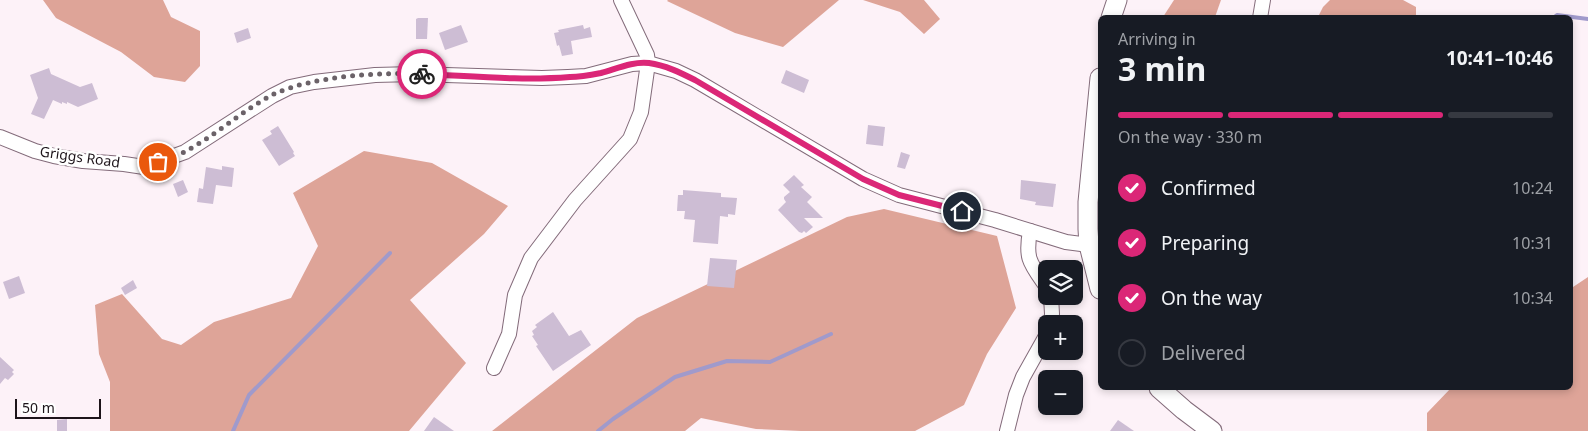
<!DOCTYPE html>
<html lang="en">
<head>
<meta charset="utf-8">
<style>
  :root { --surface:#171b24; --page:#20242c; --text:#f1f3f6; --muted:#9ea1a6; --line:#363941; --accent:#db2777 }
  body { margin:0; font-family:"Noto Sans",sans-serif; background:var(--page); color:var(--text); height:100vh; display:flex; flex-direction:column; font-size:19px; white-space:nowrap }
  * { box-sizing:border-box; margin:0 }
  p { font-size:16px; color:var(--muted) }
  .icon { flex:none; width:28px; height:28px; fill:none; stroke:currentColor; stroke-width:2; stroke-linecap:round; stroke-linejoin:round }
  .map { position:relative; flex:1; overflow:hidden }
  .drawer { position:absolute; left:1098px; top:15px; width:475px; height:375px; display:flex; flex-direction:column; background:var(--surface); border-radius:8px; box-shadow:0 2px 8px #0003 }
  .drawer>* { flex:none }
  .controls { position:absolute; left:1038px; top:260px; display:grid; gap:10px }
  .controls a { display:grid; place-items:center; width:45px; height:45px; border-radius:8px; background:var(--surface); box-shadow:0 2px 8px #0003; font-size:25px }
  .scale { position:absolute; left:15px; bottom:12px; width:86px; box-sizing:border-box; padding-left:5px; border:2px solid #1d141a; border-top:0; font-size:14px; line-height:18px; white-space:nowrap; color:#1d141a; -webkit-text-stroke:4px #fff; paint-order:stroke }
  .pin { position:absolute; display:grid; place-items:center; width:42px; height:42px; color:#fff; margin:-21px; border:2px solid #fff; border-radius:50%; box-shadow:0 1px 5px #0007 }
  .courier { position:absolute; display:grid; place-items:center; width:50px; height:50px; margin:-25px; border:4px solid #db2777; border-radius:50%; background:#fff; color:#222; box-shadow:0 1px 6px #0007 }
  .head em { font-style:normal; font-weight:700 }
  .head div { display:flex; flex-direction:column-reverse }
  .head { display:flex; align-items:center; justify-content:space-between; height:85px; padding:0 20px }
  h1 { font-size:32px; font-weight:700; line-height:38px }
  .bar { display:grid; grid-template-columns:repeat(4,1fr); gap:8px 5px; align-content:center; height:60px; padding:0 20px }
  .bar i { height:6px; border-radius:4px; background:var(--line) }
  .bar .on { background:var(--accent) }
  .bar p { grid-column:span 4 }
  ol { padding:0 20px; list-style:none }
  li { display:flex; align-items:center; gap:15px; height:55px }
  li p { margin-inline-start:auto }
  li .icon { padding:5px; border-radius:50%; background:var(--accent); color:#fff; stroke-width:4 }
  li:last-child { color:var(--muted) }
  li i { width:28px; height:28px; border:2px solid var(--line); border-radius:50% }
  .map>svg:first-child { display:block }
  .forest { fill:#dea498 }
  .lines { fill:none; stroke-linecap:round; stroke-linejoin:round }
  .stream { stroke:#a09acb; stroke-width:4 }
  .building { fill:#cdbdd4 }
  .minor-casing { stroke:#836b7a; stroke-width:16 }
  .major-casing { stroke:#836b7a; stroke-width:21 }
  .minor { stroke:#fff; stroke-width:14 }
  .major { stroke:#fff; stroke-width:19 }
  .done { stroke:#6b6268; stroke-width:5; stroke-dasharray:0 9 }
  .route { stroke:#db2777; stroke-width:6 }
  .labels { text-anchor:middle; stroke-width:5; stroke-linejoin:round; paint-order:stroke }
  .street-label { font-size:14px; fill:#1d141a; stroke:#fff }
</style>
</head>
<body>
<div class="map">
<svg width="1588" height="431" viewBox="0 0 1588 431">
  <rect width="100%" height="100%" fill="#fdf2f8"/>
  <g class="forest">
    <path d="M43 0H163L171 17 200 31V66L185 82 154 77 121 52 56 18Z"/>
    <path d="M668 0H839L783 47 735 33 667 1Z"/>
    <path d="M863 0H924L940 19 924 34 900 12Z"/>
    <path d="M1174 0H1221L1215 17H1163Z"/>
    <path d="M1330 0H1403L1416 7V17H1318L1323 7Z"/>
    <path d="M364 151 432 163 508 206 484 234 410 300 466 363 409 431H110V382L99 354 95 305 122 294 162 339 181 345 214 322 291 298 318 246 293 193Z"/>
    <path d="M884 209 997 236 1016 308 987 354 964 405 915 431H801L756 429 701 418 685 431H492L637 318 847 217Z"/>
    <path d="M1588 277V431H1427V413L1451 388H1570V289Z"/>
  </g>
  <g class="lines">
    <g class="stream">
      <path d="M1553 18 1557 15 1588 19"/>
      <path d="M233 431 249 395 390 253"/>
      <path d="M598 431 613 419 675 377 727 361 770 362 831 334"/>
    </g>
  </g>
  <g class="building">
    <path d="M418 18H428L427 39H416V19Z"/>
    <path d="M461 25 468 42 445 50 439 33Z"/>
    <path d="M583 25 584 29 590 27 592 37 571 41 573 54 562 56 559 45 557 46 554 33 559 32 558 30Z"/>
    <path d="M248 28 251 38 237 43 234 33Z"/>
    <path d="M49 68 51 74 80 87 92 83 98 99 78 107 67 102V104L62 102V104L53 100 44 119 31 114 38 98 30 75Z"/>
    <path d="M786 70 809 80 804 93 781 83Z"/>
    <path d="M868 125 885 127 883 146 866 144Z"/>
    <path d="M278 126 294 152 293 153 295 156 279 166 262 140 272 134 270 131Z"/>
    <path d="M901 152 910 155 905 169 897 167Z"/>
    <path d="M222 166 234 168 232 187 216 185 213 204 197 202 199 188 203 189 206 167 222 170Z"/>
    <path d="M794 175 804 185 801 187 812 197 807 202 823 218H804L813 227 806 233 804 231 802 233 799 232 778 210 786 202 784 199V197L790 192 783 185Z"/>
    <path d="M183 180 188 192 178 197 173 184Z"/>
    <path d="M1021 180 1056 184 1053 207 1035 205 1036 202 1020 199Z"/>
    <path d="M683 190 721 193V197L737 198 735 215 728 214V217L720 216 718 244 693 242 695 220 684 219 685 211H677L678 195H683Z"/>
    <path d="M710 258 737 260 734 288 707 286Z"/>
    <path d="M19 276 25 293 9 299 3 282Z"/>
    <path d="M133 280 137 288 125 295 121 288Z"/>
    <path d="M553 312 569 336 581 330 591 345 553 371 536 346 538 345 532 336 534 335 532 331 537 327 535 325Z"/>
    <path d="M0 357 14 370 12 372 14 374 8 380 5 378 0 384Z"/>
    <path d="M434 417 454 431H424Z"/>
    <path d="M67 419V431H57V420Z"/>
    <path d="M1118 420 1134 431H1110Z"/>
  </g>
  <g class="lines">
    <g class="minor-casing">
      <g id="minor">
        <path d="M1260 18 1263 0"/>
        <path d="M0 137 35 151 54 156 83 161 124 164 144 167 185 152 272 96 290 87 314 82 375 75 414 74 542 78 568 77 586 76 632 64 648 63 676 71 695 80 863 179 899 195 995 220 1066 242 1089 245"/>
        <path d="M1030 231C1025 259 1030 263 1046 286"/>
        <path d="M1051 296 1052 314 1051 324"/>
        <path d="M494 368 509 334 515 295 531 258 575 200 630 139 641 112 648 63 647 55 621 0"/>
        <path d="M1007 431 1016 395 1023 377 1046 336"/>
      </g>
    </g>
    <g class="major-casing">
      <g id="major">
        <path d="M1111 18 1117 0"/>
        <path d="M1100 78 1088 202V229L1089 245 1100 289"/>
        <path d="M1159 388 1184 410 1212 431"/>
      </g>
    </g>
    <use href="#minor" class="minor"/>
    <use href="#major" class="major"/>
  </g>
  <g class="lines">
    <path class="done" d="M158 162C167 158 178 156 186 151 216 135 242 111 272 95 311 76 379 72 422 74"/>
    <path class="route" d="M422 74C471 76 521 81 570 77 581 77 591 75 601 73 616 69 633 61 649 63 665 65 681 73 695 80L863 179 899 195 962 211"/>
  </g>
  <g class="labels">
    <g class="street-label">
      <text transform="translate(80 157) rotate(8)" y="5">Griggs Road</text>
    </g>
  </g>
</svg>
<div class="controls">
<a><svg class="icon" aria-label="layers" viewBox="0 0 24 24"><path d="M12 4l9 5-9 5-9-5zM3 14l9 5 9-5"/></svg></a>
<a>+</a>
<a>−</a>
</div>
<div class="scale">50 m</div>
<div class="pin" style="left:158px;top:162px;background:#ea580c"><svg class="icon" aria-label="bag" viewBox="0 0 24 24"><path d="M5 8h14l-1 12H6zM9 8a3 3 0 0 1 6 0"/></svg></div>
<div class="pin" style="left:962px;top:211px;background:#1f2937"><svg class="icon" aria-label="home" viewBox="0 0 24 24"><path d="M3 11l9-7 9 7M6 9v11h12V9"/></svg></div>
<div class="courier" style="left:422px;top:74px"><svg class="icon" aria-label="bike" viewBox="0 0 24 24"><circle cx="6" cy="16" r="4"/><circle cx="18" cy="16" r="4"/><path d="M6 16l4-8h5l3 8M10 8l3 8H6M13 5h3"/></svg></div>
<section class="drawer">
<div class="head"><div><h1>3 min</h1><p>Arriving in</p></div><em>10:41–10:46</em></div>
<div class="bar"><i class="on"></i><i class="on"></i><i class="on"></i><i></i><p>On the way · 330 m</p></div>
<ol>
<li><svg class="icon" aria-label="check" viewBox="0 0 24 24"><path d="M5 12l5 5 9-10"/></svg>Confirmed<p>10:24</p></li>
<li><svg class="icon" aria-label="check" viewBox="0 0 24 24"><path d="M5 12l5 5 9-10"/></svg>Preparing<p>10:31</p></li>
<li><svg class="icon" aria-label="check" viewBox="0 0 24 24"><path d="M5 12l5 5 9-10"/></svg>On the way<p>10:34</p></li>
<li><i></i>Delivered</li>
</ol>
</section>
</div>
</body>
</html>
